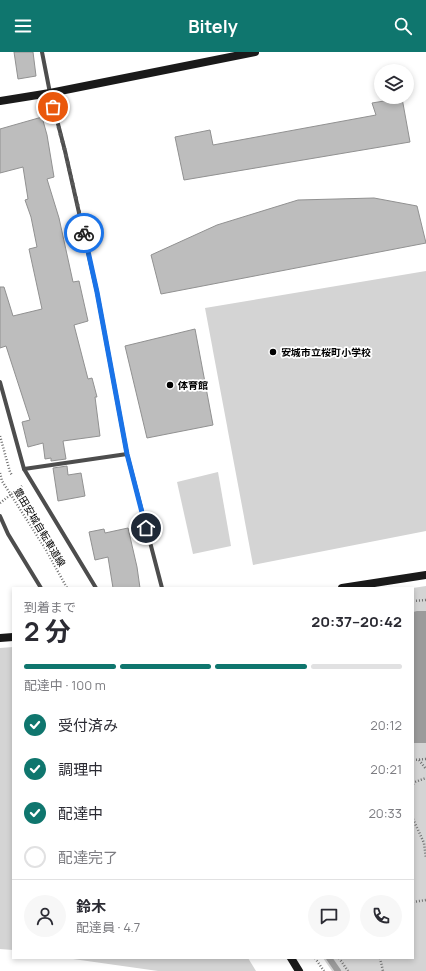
<!DOCTYPE html>
<html lang="ja">
<head>
<meta charset="utf-8">
<style>
  :root { --surface:#fff; --page:#f7f7f7; --text:#2b2b33; --muted:#7c7c81; --line:#e1e1e2; --accent:#0f766e }
  body { margin:0; font-family:Manrope,"Noto Sans JP",sans-serif; background:var(--page); color:var(--text); height:100vh; display:flex; flex-direction:column; font-size:15px; white-space:nowrap }
  * { box-sizing:border-box; margin:0 }
  p { font-size:13px; color:var(--muted) }
  .icon { flex:none; width:22px; height:22px; fill:none; stroke:currentColor; stroke-width:2; stroke-linecap:round; stroke-linejoin:round }
  .map { position:relative; flex:1; overflow:hidden }
  .drawer { position:absolute; left:12px; top:535px; width:402px; height:372px; display:flex; flex-direction:column; background:var(--surface); border-radius:0px; box-shadow:0 2px 6px #0003 }
  .drawer>* { flex:none }
  .buttons { position:absolute; left:374px; top:12px; display:grid; gap:8px }
  .buttons a { display:grid; place-items:center; width:40px; height:40px; border-radius:50%; background:var(--surface); box-shadow:0 2px 6px #0003; font-size:20px }
  .pin { position:absolute; display:grid; place-items:center; width:34px; height:34px; color:#fff; margin:-17px; border:2px solid #fff; border-radius:50%; box-shadow:0 1px 4px #0007 }
  .courier { position:absolute; display:grid; place-items:center; width:40px; height:40px; margin:-20px; border:3px solid #1a73e8; border-radius:50%; background:#fff; color:#222; box-shadow:0 1px 5px #0007 }
  .summary em { font-style:normal; font-weight:700 }
  .summary div { display:flex; flex-direction:column-reverse }
  .summary { display:flex; align-items:center; justify-content:space-between; height:68px; padding:0 12px }
  h1 { font-size:26px; font-weight:700; line-height:30px }
  .bar { display:grid; grid-template-columns:repeat(4,1fr); gap:6px 4px; align-content:center; height:48px; padding:0 12px }
  .bar i { height:5px; border-radius:3px; background:var(--line) }
  .bar .active { background:var(--accent) }
  .bar p { grid-column:span 4 }
  .line { display:flex; align-items:center; gap:10px; padding:0 12px; border-top:1px solid var(--line) }
  .line div { flex:1 }
  .round { display:grid; place-items:center; flex:none; width:42px; height:42px; border-radius:21px; background:var(--page) }
  ol { padding:0 12px; list-style:none }
  li { display:flex; align-items:center; gap:12px; height:44px }
  li p { margin-inline-start:auto }
  li .icon { padding:4px; border-radius:50%; background:var(--accent); color:#fff; stroke-width:4 }
  li:last-child { color:var(--muted) }
  li i { width:22px; height:22px; border:2px solid var(--line); border-radius:50% }
  header { display:flex; justify-content:space-between; align-items:center; height:52px; padding:0 12px; background:var(--accent); color:#fff; font-size:18px; font-weight:700 }
  .map>svg:first-child { display:block }
  .green { fill:#d4d4d4 }
  .water { fill:#9b9b9b }
  .lines { fill:none; stroke-linecap:round; stroke-linejoin:round }
  .stream { stroke:#9b9b9b; stroke-width:6 }
  .building { fill:#bdbdbd; stroke:#919191 }
  .path { stroke:#6f6f6f; stroke-width:2.5; stroke-dasharray:1 2; stroke-linecap:butt }
  .street { stroke:#4d4d4d; stroke-width:4 }
  .secondary { stroke:#1a1a1a; stroke-width:8 }
  .done { stroke:#595959; stroke-width:4; stroke-dasharray:0 7.2 }
  .route { stroke:#1a73e8; stroke-width:5 }
  .poi-dot { fill:#000; stroke:#fff; stroke-width:1.5 }
  .labels { text-anchor:middle; stroke-width:3.5; stroke-linejoin:round; paint-order:stroke }
  .poi-label { font-size:10px; font-weight:bold; fill:#000; stroke:#fff; text-anchor:start }
  .street-label { font-size:10px; fill:#000; stroke:#fff }
</style>
</head>
<body>
<header><svg class="icon" aria-label="menu" viewBox="0 0 24 24"><path d="M4 6h16M4 12h16M4 18h16"/></svg>Bitely<svg class="icon" aria-label="search" viewBox="0 0 24 24"><circle cx="10" cy="10" r="6"/><path d="M15 15l6 6"/></svg></header>
<div class="map">
<svg width="426" height="919" viewBox="0 0 426 919">
  <rect width="100%" height="100%" fill="#fff"/>
  <g class="green">
    <path d="M426 219V479L253 513 205 256Z"/>
    <path d="M218 420 231 494 193 502 177 430Z"/>
    <path d="M426 534V919H332L323 906H413V536Z"/>
    <path d="M13 595V898L0 897V596Z"/>
    <path d="M66 906H248L256 919H158Z"/>
  </g>
  <path class="water" d="M417 559H426V691H413V560Z"/>
  <g class="lines">
    <path class="stream" d="M329 906 338 919"/>
  </g>
  <g class="building">
    <path d="M14 0H33L36 24 18 27Z"/>
    <path d="M402 46 410 90 184 128 175 85 210 78 213 93 376 63 372 51Z"/>
    <path d="M42 65 47 83 54 125 47 127 59 166 73 230 79 229 88 269 74 273 88 327 92 326 97 345H95L100 384 63 389 66 407 51 409V406L45 407 43 391 28 395 22 370 30 368 6 294 0 296V235H4L13 264 42 257 29 197 37 195 31 165 25 148 28 147 23 115 0 121V77Z"/>
    <path d="M374 146 417 154 426 191 161 242 151 203 217 173 298 148Z"/>
    <path d="M195 277 213 373 147 386 125 294Z"/>
    <path d="M67 414 68 423 81 421 85 444 58 449 53 416Z"/>
    <path d="M128 476 137 515 140 536H113L108 505 95 508 89 480 104 477 105 481Z"/>
  </g>
  <g class="lines">
    <g class="path">
      <path d="M0 384 10 420 12 423"/>
      <path d="M0 421 2 429 45 496 67 536"/>
      <path d="M0 451 22 434"/>
      <path d="M413 549 426 548"/>
      <path d="M413 708 426 707"/>
      <path d="M419 708 426 717"/>
      <path d="M413 732 415 730 426 726"/>
      <path d="M413 767 424 791 426 806"/>
      <path d="M413 850 426 848"/>
      <path d="M315 906 324 919"/>
      <path d="M339 906 348 919"/>
      <path d="M380 906 383 919"/>
    </g>
    <g class="street">
      <path d="M42 0 50 41 65 99 97 240 127 402 162 536"/>
      <path d="M0 330 24 417 96 536"/>
      <path d="M24 417 127 402"/>
      <path d="M0 464 8 482 41 536"/>
    </g>
    <g class="secondary">
      <path d="M0 49 50 41 255 0"/>
      <path d="M342 536 426 523"/>
      <path d="M0 586 13 585"/>
      <path d="M291 906 299 919"/>
    </g>
  </g>
  <g class="lines">
    <path class="done" d="M53 55 65 99 84 181"/>
    <path class="route" d="M84 181 97 240 127 402 146 476"/>
  </g>
  <g class="poi-dot">
    <circle cx="273" cy="300" r="4"/>
    <circle cx="170" cy="333" r="4"/>
  </g>
  <g class="labels">
    <g class="poi-label">
      <text x="281" y="304">安城市立桜町小学校</text>
      <text x="178" y="337">体育館</text>
    </g>
    <g class="street-label">
      <text transform="translate(40 475) rotate(59)" y="4">豊田安城自転車道線</text>
    </g>
  </g>
</svg>
<div class="buttons">
<a><svg class="icon" aria-label="layers" viewBox="0 0 24 24"><path d="M12 4l9 5-9 5-9-5zM3 14l9 5 9-5"/></svg></a>
</div>
<div class="pin" style="left:53px;top:55px;background:#ea580c"><svg class="icon" aria-label="bag" viewBox="0 0 24 24"><path d="M5 8h14l-1 12H6zM9 8a3 3 0 0 1 6 0"/></svg></div>
<div class="pin" style="left:146px;top:476px;background:#1f2937"><svg class="icon" aria-label="home" viewBox="0 0 24 24"><path d="M3 11l9-7 9 7M6 9v11h12V9"/></svg></div>
<div class="courier" style="left:84px;top:181px"><svg class="icon" aria-label="bike" viewBox="0 0 24 24"><circle cx="6" cy="16" r="4"/><circle cx="18" cy="16" r="4"/><path d="M6 16l4-8h5l3 8M10 8l3 8H6M13 5h3"/></svg></div>
<section class="drawer">
<div class="summary"><div><h1>2 分</h1><p>到着まで</p></div><em>20:37–20:42</em></div>
<div class="bar"><i class="active"></i><i class="active"></i><i class="active"></i><i></i><p>配達中 · 100 m</p></div>
<ol>
<li><svg class="icon" aria-label="check" viewBox="0 0 24 24"><path d="M5 12l5 5 9-10"/></svg>受付済み<p>20:12</p></li>
<li><svg class="icon" aria-label="check" viewBox="0 0 24 24"><path d="M5 12l5 5 9-10"/></svg>調理中<p>20:21</p></li>
<li><svg class="icon" aria-label="check" viewBox="0 0 24 24"><path d="M5 12l5 5 9-10"/></svg>配達中<p>20:33</p></li>
<li><i></i>配達完了</li>
</ol>
<div class="line" style="height:72px"><a class="round"><svg class="icon" aria-label="person" viewBox="0 0 24 24"><circle cx="12" cy="8" r="4"/><path d="M4 21q1-7 8-7t8 7"/></svg></a><div><b>鈴木</b><p>配達員 · 4.7</p></div><a class="round"><svg class="icon" aria-label="chat" viewBox="0 0 24 24"><path d="M4 5h16v11H9l-5 4z"/></svg></a><a class="round"><svg class="icon" aria-label="phone" viewBox="0 0 24 24"><path d="M5 4h4l2 5-3 2q2 4 5 5l2-3 5 2v4C11 20 4 13 5 4z"/></svg></a></div>
</section>
</div>
</body>
</html>
